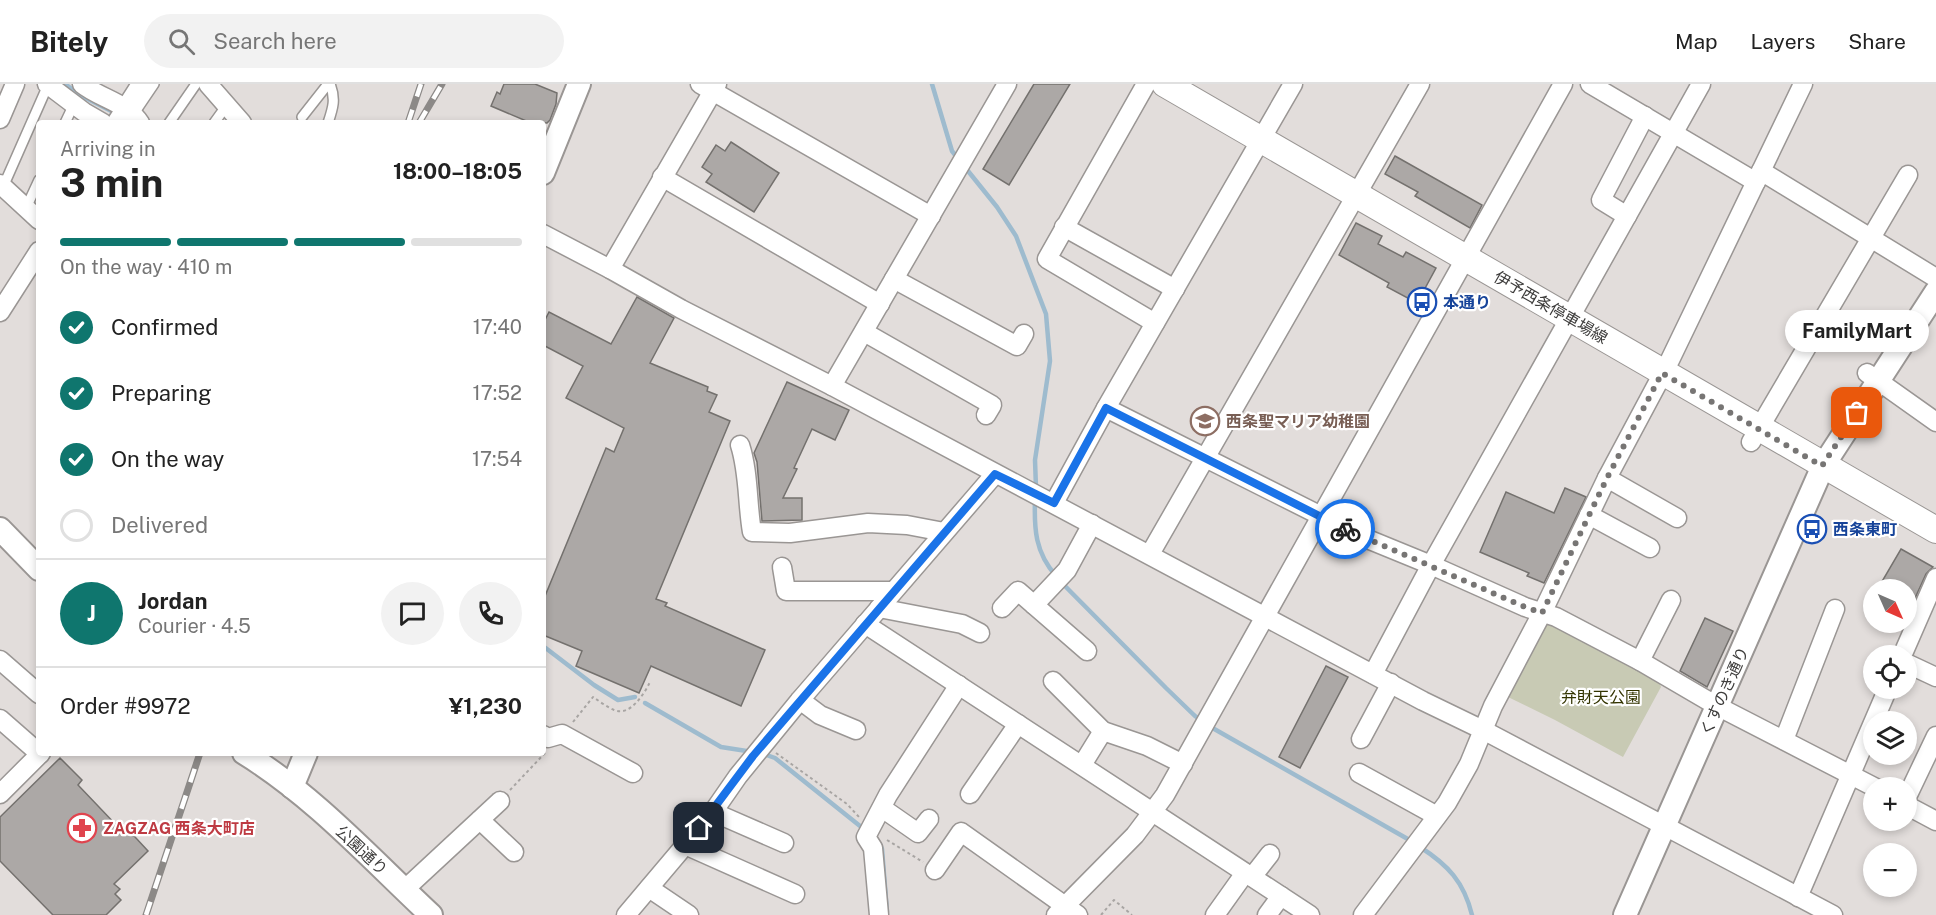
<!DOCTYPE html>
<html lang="en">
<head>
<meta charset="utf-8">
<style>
  :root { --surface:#fff; --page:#f2f2f2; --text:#222; --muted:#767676; --line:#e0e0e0; --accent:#0f766e }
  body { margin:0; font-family:"Public Sans","Noto Sans JP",sans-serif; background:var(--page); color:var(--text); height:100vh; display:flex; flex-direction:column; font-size:22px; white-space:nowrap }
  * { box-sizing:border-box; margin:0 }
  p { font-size:20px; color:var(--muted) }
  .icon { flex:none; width:33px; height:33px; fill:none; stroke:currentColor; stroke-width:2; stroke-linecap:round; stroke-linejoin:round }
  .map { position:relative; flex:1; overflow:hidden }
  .side { position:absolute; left:36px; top:36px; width:510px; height:636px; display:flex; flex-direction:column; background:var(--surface); border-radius:6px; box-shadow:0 3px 9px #0003 }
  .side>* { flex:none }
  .needle { width:39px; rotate:135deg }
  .fabs { position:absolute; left:1863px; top:495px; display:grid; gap:12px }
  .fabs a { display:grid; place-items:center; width:54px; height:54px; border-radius:50%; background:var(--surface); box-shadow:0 3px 9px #0003; font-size:30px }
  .pin { position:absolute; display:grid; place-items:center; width:51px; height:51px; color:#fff; margin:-26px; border-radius:12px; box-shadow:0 3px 9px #0006 }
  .courier { position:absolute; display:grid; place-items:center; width:60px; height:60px; margin:-30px; border:4px solid #1a73e8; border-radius:50%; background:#fff; color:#222; box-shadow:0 2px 8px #0007 }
  .bubble { position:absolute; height:42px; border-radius:21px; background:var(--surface); box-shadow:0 3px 9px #0003; font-size:20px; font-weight:700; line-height:42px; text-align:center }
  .headline em { font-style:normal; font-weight:700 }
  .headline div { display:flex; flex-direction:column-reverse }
  .headline { display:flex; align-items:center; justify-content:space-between; height:102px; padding:0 24px }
  h1 { font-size:39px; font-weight:700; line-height:45px }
  .bar { display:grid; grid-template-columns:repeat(4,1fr); gap:9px 6px; align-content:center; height:72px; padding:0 24px }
  .bar i { height:8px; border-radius:4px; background:var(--line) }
  .bar .selected { background:var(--accent) }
  .bar p { grid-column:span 4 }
  .line { display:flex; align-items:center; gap:15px; padding:0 24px; border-top:2px solid var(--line) }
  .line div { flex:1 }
  .round { display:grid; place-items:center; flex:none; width:63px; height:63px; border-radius:32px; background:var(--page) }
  ol { padding:0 24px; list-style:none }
  li { display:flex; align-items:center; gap:18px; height:66px }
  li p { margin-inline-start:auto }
  li .icon { padding:6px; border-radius:50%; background:var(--accent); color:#fff; stroke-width:4 }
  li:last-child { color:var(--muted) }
  li i { width:33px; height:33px; border:3px solid var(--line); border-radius:50% }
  header { display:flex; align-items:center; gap:36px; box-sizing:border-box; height:84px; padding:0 30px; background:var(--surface); border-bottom:2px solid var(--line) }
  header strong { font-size:28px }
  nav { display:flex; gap:33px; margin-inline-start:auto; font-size:21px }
  .search { width:420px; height:54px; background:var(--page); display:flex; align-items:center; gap:15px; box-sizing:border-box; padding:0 21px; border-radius:33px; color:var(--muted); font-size:22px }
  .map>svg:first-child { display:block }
  .green { fill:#c8cab4 }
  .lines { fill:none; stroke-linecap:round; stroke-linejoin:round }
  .stream { stroke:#9ebbce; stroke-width:4.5 }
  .building { fill:#aca8a6; stroke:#74716e; stroke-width:1.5 }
  .service-casing { stroke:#9a9694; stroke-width:12 }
  .minor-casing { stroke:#9a9694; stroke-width:21 }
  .tertiary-casing { stroke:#9a9694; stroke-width:26 }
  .secondary-casing { stroke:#9a9694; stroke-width:28 }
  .path { stroke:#a8a5a3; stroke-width:2; stroke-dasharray:3 3; stroke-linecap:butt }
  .service { stroke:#fff; stroke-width:9 }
  .minor { stroke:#fff; stroke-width:18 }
  .tertiary { stroke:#fff; stroke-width:22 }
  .secondary { stroke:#fff; stroke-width:26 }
  .rail-casing { stroke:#8c8987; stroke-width:7 }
  .rail { stroke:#fff; stroke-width:4.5; stroke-dasharray:14; stroke-linecap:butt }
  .done { stroke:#777574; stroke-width:6; stroke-dasharray:0 10.8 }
  .route { stroke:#1a73e8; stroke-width:8 }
  .labels { text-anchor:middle; stroke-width:4.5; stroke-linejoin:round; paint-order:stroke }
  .transit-label { font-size:16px; font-weight:bold; fill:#164399; stroke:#fff; text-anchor:start }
  .street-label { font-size:16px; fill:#3e3d3c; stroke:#fff }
  .education-label { font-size:16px; font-weight:bold; fill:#785e54; stroke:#fff; text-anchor:start }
  .park-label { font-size:16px; fill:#333400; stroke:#fff }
  .health-label { font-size:16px; font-weight:bold; fill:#be3a42; stroke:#fff; text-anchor:start }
</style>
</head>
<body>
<header>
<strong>Bitely</strong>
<div class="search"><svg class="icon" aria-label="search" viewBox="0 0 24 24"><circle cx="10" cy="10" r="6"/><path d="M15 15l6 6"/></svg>Search here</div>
<nav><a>Map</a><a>Layers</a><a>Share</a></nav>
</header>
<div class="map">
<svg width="1936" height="831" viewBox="0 0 1936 831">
  <rect width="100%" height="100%" fill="#e2dddb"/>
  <path class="green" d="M1546 539 1659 597 1661 603 1623 673 1555 636 1508 613Z"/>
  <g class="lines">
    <g class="stream">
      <path d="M65 0 80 11 117 30"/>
      <path d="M932 0 952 67 959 76"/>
      <path d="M964 82 997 123 1016 152 1046 230 1050 277 1035 376 1036 404"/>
      <path d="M1035 415C1034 445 1035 468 1056 492"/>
      <path d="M1061 498 1166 604 1195 632 1202 637"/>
      <path d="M543 562 594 601 618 616 635 613"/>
      <path d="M645 619 721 663 753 668"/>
      <path d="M1209 642 1413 758"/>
      <path d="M761 669 775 674 865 746"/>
      <path d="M880 760 882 765 887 828"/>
      <path d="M1420 763C1448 781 1464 798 1472 831"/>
    </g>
  </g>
  <g class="building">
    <path d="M504 0H535L557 9 556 20 550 36 547 39H531L491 22 497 8 500 10Z"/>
    <path d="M1034 0H1070L1009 101 983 85Z"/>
    <path d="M731 58 779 89 754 128 706 98 712 90 702 83 716 61 725 67Z"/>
    <path d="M1395 72 1482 121 1470 144 1415 112 1418 108 1385 90Z"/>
    <path d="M1356 139 1382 152 1378 160 1403 173 1406 168 1436 184 1417 219 1387 203 1389 199 1339 171Z"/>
    <path d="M637 213 674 234 650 279 708 303 707 307 717 311 709 328 730 337 656 515 667 519 665 522 765 566 741 622 651 582 639 609 576 582 582 567 543 551V517L606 364 614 368 624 344 566 314 583 282 543 261V240L549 228 611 260Z"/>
    <path d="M787 298 849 326 835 356 812 345 794 384 797 385 783 414H802V436L762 437 757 378 754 369Z"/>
    <path d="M1565 404 1586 413 1544 499 1527 492 1529 489 1480 468 1506 408 1554 429Z"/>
    <path d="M1901 465 1933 483 1926 490 1906 534V506H1877Z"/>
    <path d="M1705 534 1733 547 1707 603 1680 587Z"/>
    <path d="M1326 582 1348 593 1300 684 1279 673Z"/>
    <path d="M60 674 82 696 78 701 119 744 123 740 148 767 114 800 120 805 115 810 121 816 106 831H53L0 777V733Z"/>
  </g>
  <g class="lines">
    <g class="service-casing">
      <g id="service">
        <path d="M133 31 154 0"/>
        <path d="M302 33 328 0"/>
        <path d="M65 39 74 20"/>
        <path d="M169 39 196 0"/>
        <path d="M214 39 227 21"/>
        <path d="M328 39C333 24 336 15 330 0"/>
        <path d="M3 103 48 1"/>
        <path d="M26 124 39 96"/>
      </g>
    </g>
    <g class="minor-casing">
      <g id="minor">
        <path d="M47 0 84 28 103 39"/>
        <path d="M82 0C99 14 128 19 140 39"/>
        <path d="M208 0 242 39"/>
        <path d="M700 0 931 132"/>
        <path d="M1146 0 1047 175 1155 239"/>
        <path d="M1590 0 1756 98"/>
        <path d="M0 35 15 0"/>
        <path d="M116 39 141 0"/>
        <path d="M1761 87 1936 194"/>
        <path d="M662 93 880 220"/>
        <path d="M0 100 39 136"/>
        <path d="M1627 132 1601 116 1645 32"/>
        <path d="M1064 143 1175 205"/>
        <path d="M543 150 610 185 681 225 832 302 1423 617 1483 646 1833 831"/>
        <path d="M610 185 717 0"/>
        <path d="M894 195 1017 262 1024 250"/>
        <path d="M0 228 39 167"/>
        <path d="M864 248 992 321 986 331"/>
        <path d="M1867 289 1936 338"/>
        <path d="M832 302 1007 0"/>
        <path d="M1106 324 1365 454 1431 481 1525 523 1556 533 1640 577 1717 622 1876 704"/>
        <path d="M1751 358 1908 91"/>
        <path d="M740 361C749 389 747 419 752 448L790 449 868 439 907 441 944 448"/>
        <path d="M1607 394 1677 434"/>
        <path d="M1054 419 1106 324 1293 0"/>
        <path d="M1589 431 1650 464"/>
        <path d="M1150 470 1420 0"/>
        <path d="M782 483 786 507H893"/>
        <path d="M1034 521 1067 486 1092 440"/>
        <path d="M879 524 962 540 980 549"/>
        <path d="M1002 524 1018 507 1087 567"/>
        <path d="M865 540 1310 831"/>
        <path d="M1902 572 1936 494"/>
        <path d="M0 576 39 610"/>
        <path d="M1640 577 1671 516"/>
        <path d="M1906 579 1936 593"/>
        <path d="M1373 590 1431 481 1701 0"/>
        <path d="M1053 597 1103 647 1147 662 1183 680"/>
        <path d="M800 616 820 631 856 646"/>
        <path d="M0 635 40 670"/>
        <path d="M543 651 548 654 562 650 633 689"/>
        <path d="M1361 655 1391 599"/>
        <path d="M1784 656 1835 525"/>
        <path d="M1082 681 1103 647"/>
        <path d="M1359 689 1437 732"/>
        <path d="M0 710 41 669"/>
        <path d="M970 710 1018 640"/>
        <path d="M1906 715 1936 652"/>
        <path d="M1906 721 1936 737"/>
        <path d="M882 724 918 749 929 735"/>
        <path d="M713 728 784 759"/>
        <path d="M480 736 514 768"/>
        <path d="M685 761 795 810"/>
        <path d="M935 786 961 748 1078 831"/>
        <path d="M1252 793 1270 770"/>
        <path d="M649 804 689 831"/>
        <path d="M404 806 500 717"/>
        <path d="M1798 813 1888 604"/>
        <path d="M626 831 713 728 738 692 800 616 995 390"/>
        <path d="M879 831 873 764 866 753 888 711 959 601"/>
        <path d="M1056 831 1135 751 1165 711 1563 0"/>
        <path d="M1215 831 1245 789"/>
        <path d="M1267 831 1281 812"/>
        <path d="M1363 831 1447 719 1469 680 1493 622 1542 529 1607 394 1670 276 1803 0"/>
      </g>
    </g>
    <g class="tertiary-casing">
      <g id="tertiary">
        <path d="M543 89 579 0"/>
        <path d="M0 445 39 485"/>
        <path d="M244 669C314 712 371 775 431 831"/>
        <path d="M292 703 306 669"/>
        <path d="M1625 831 1823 382 1936 208"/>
      </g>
    </g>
    <g class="secondary-casing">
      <path id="secondary" d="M1165 0 1936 446"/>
    </g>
    <g class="path">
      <path d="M573 638 593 613C599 617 607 623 614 626 630 633 644 610 650 598"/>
      <path d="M776 669 847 720 859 733"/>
      <path d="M510 706 545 669"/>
      <path d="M887 756 923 778"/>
      <path d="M1101 831 1114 816 1132 831"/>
    </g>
    <use href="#service" class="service"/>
    <use href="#minor" class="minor"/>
    <use href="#tertiary" class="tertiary"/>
    <use href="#secondary" class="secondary"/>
    <g class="rail-casing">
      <g id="rail">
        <path d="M408 39 421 0"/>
        <path d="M419 39 442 0"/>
        <path d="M146 831 200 669"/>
      </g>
    </g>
    <use href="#rail" class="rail"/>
  </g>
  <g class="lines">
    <path class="done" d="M1345 445 1525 523 1542 529 1607 394 1662 289 1822 382 1857 329"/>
    <path class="route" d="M699 744 753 672 995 390 1054 419 1106 324 1345 445"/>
  </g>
  <defs>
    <g id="bus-ring" transform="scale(1.5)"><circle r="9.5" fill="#fff" stroke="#1a4fb4" stroke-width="1.5"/><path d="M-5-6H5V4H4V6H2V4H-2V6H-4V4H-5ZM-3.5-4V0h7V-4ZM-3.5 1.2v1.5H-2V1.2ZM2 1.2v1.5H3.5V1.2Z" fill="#1a4fb4"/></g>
    <g id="school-ring" transform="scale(1.5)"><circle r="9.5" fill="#fff" stroke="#8d6e63" stroke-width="1.5"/><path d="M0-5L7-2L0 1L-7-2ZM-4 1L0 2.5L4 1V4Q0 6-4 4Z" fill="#8d6e63"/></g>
    <g id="pharmacy-ring" transform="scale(1.5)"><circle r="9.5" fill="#fff" stroke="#e0444e" stroke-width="1.5"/><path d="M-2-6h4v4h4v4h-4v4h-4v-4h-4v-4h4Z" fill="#e0444e"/></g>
  </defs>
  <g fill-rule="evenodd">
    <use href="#bus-ring" x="1422" y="218"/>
    <use href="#school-ring" x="1205" y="337"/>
    <use href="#bus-ring" x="1812" y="445"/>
    <use href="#pharmacy-ring" x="82" y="744"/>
  </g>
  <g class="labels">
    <g class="transit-label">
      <text x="1443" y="224">本通り</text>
      <text x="1833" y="451">西条東町</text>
    </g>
    <g class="street-label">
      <text transform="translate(1551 223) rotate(30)" y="6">伊予西条停車場線</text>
      <text transform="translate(1724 607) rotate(-66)" y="6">くすのき通り</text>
      <text transform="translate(362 766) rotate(43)" y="6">公園通り</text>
    </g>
    <g class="education-label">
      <text x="1226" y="343">西条聖マリア幼稚園</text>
    </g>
    <g class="park-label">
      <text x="1601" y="619">弁財天公園</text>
    </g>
    <g class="health-label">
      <text x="103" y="750">ZAGZAG 西条大町店</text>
    </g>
  </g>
</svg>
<div class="fabs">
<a><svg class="needle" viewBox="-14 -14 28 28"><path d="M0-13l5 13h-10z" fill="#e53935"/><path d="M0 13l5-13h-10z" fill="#767676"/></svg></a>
<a><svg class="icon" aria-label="locate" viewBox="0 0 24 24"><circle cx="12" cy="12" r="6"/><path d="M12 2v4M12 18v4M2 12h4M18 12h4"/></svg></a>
<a><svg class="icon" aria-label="layers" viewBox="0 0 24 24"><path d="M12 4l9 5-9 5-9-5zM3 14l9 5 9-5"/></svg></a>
<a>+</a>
<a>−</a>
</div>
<div class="pin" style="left:1857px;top:329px;background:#ea580c"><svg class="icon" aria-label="bag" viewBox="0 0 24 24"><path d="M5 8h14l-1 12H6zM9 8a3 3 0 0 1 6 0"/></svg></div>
<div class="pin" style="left:699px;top:744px;background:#1f2937"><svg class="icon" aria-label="home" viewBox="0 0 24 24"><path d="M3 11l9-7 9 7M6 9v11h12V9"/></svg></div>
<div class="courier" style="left:1345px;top:445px"><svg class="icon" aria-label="bike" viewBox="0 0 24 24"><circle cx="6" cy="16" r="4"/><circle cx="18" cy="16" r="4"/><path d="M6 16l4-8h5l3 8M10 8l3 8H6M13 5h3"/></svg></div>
<div class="bubble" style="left:1785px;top:226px;width:144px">FamilyMart</div>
<section class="side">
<div class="headline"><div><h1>3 min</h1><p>Arriving in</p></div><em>18:00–18:05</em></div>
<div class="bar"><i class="selected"></i><i class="selected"></i><i class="selected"></i><i></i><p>On the way · 410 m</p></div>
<ol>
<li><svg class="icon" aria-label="check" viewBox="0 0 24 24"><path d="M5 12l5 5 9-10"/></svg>Confirmed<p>17:40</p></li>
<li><svg class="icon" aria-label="check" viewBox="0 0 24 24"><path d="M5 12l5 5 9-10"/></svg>Preparing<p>17:52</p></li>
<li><svg class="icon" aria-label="check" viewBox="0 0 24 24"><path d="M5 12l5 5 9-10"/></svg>On the way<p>17:54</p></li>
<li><i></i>Delivered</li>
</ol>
<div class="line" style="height:108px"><b class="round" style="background:var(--accent);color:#fff">J</b><div><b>Jordan</b><p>Courier · 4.5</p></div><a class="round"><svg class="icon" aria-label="chat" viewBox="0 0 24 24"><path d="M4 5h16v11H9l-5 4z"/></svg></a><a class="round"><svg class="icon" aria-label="phone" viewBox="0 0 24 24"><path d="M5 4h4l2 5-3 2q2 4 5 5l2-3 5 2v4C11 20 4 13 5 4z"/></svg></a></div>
<div class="line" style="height:78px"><div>Order #9972</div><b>¥1,230</b></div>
</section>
</div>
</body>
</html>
